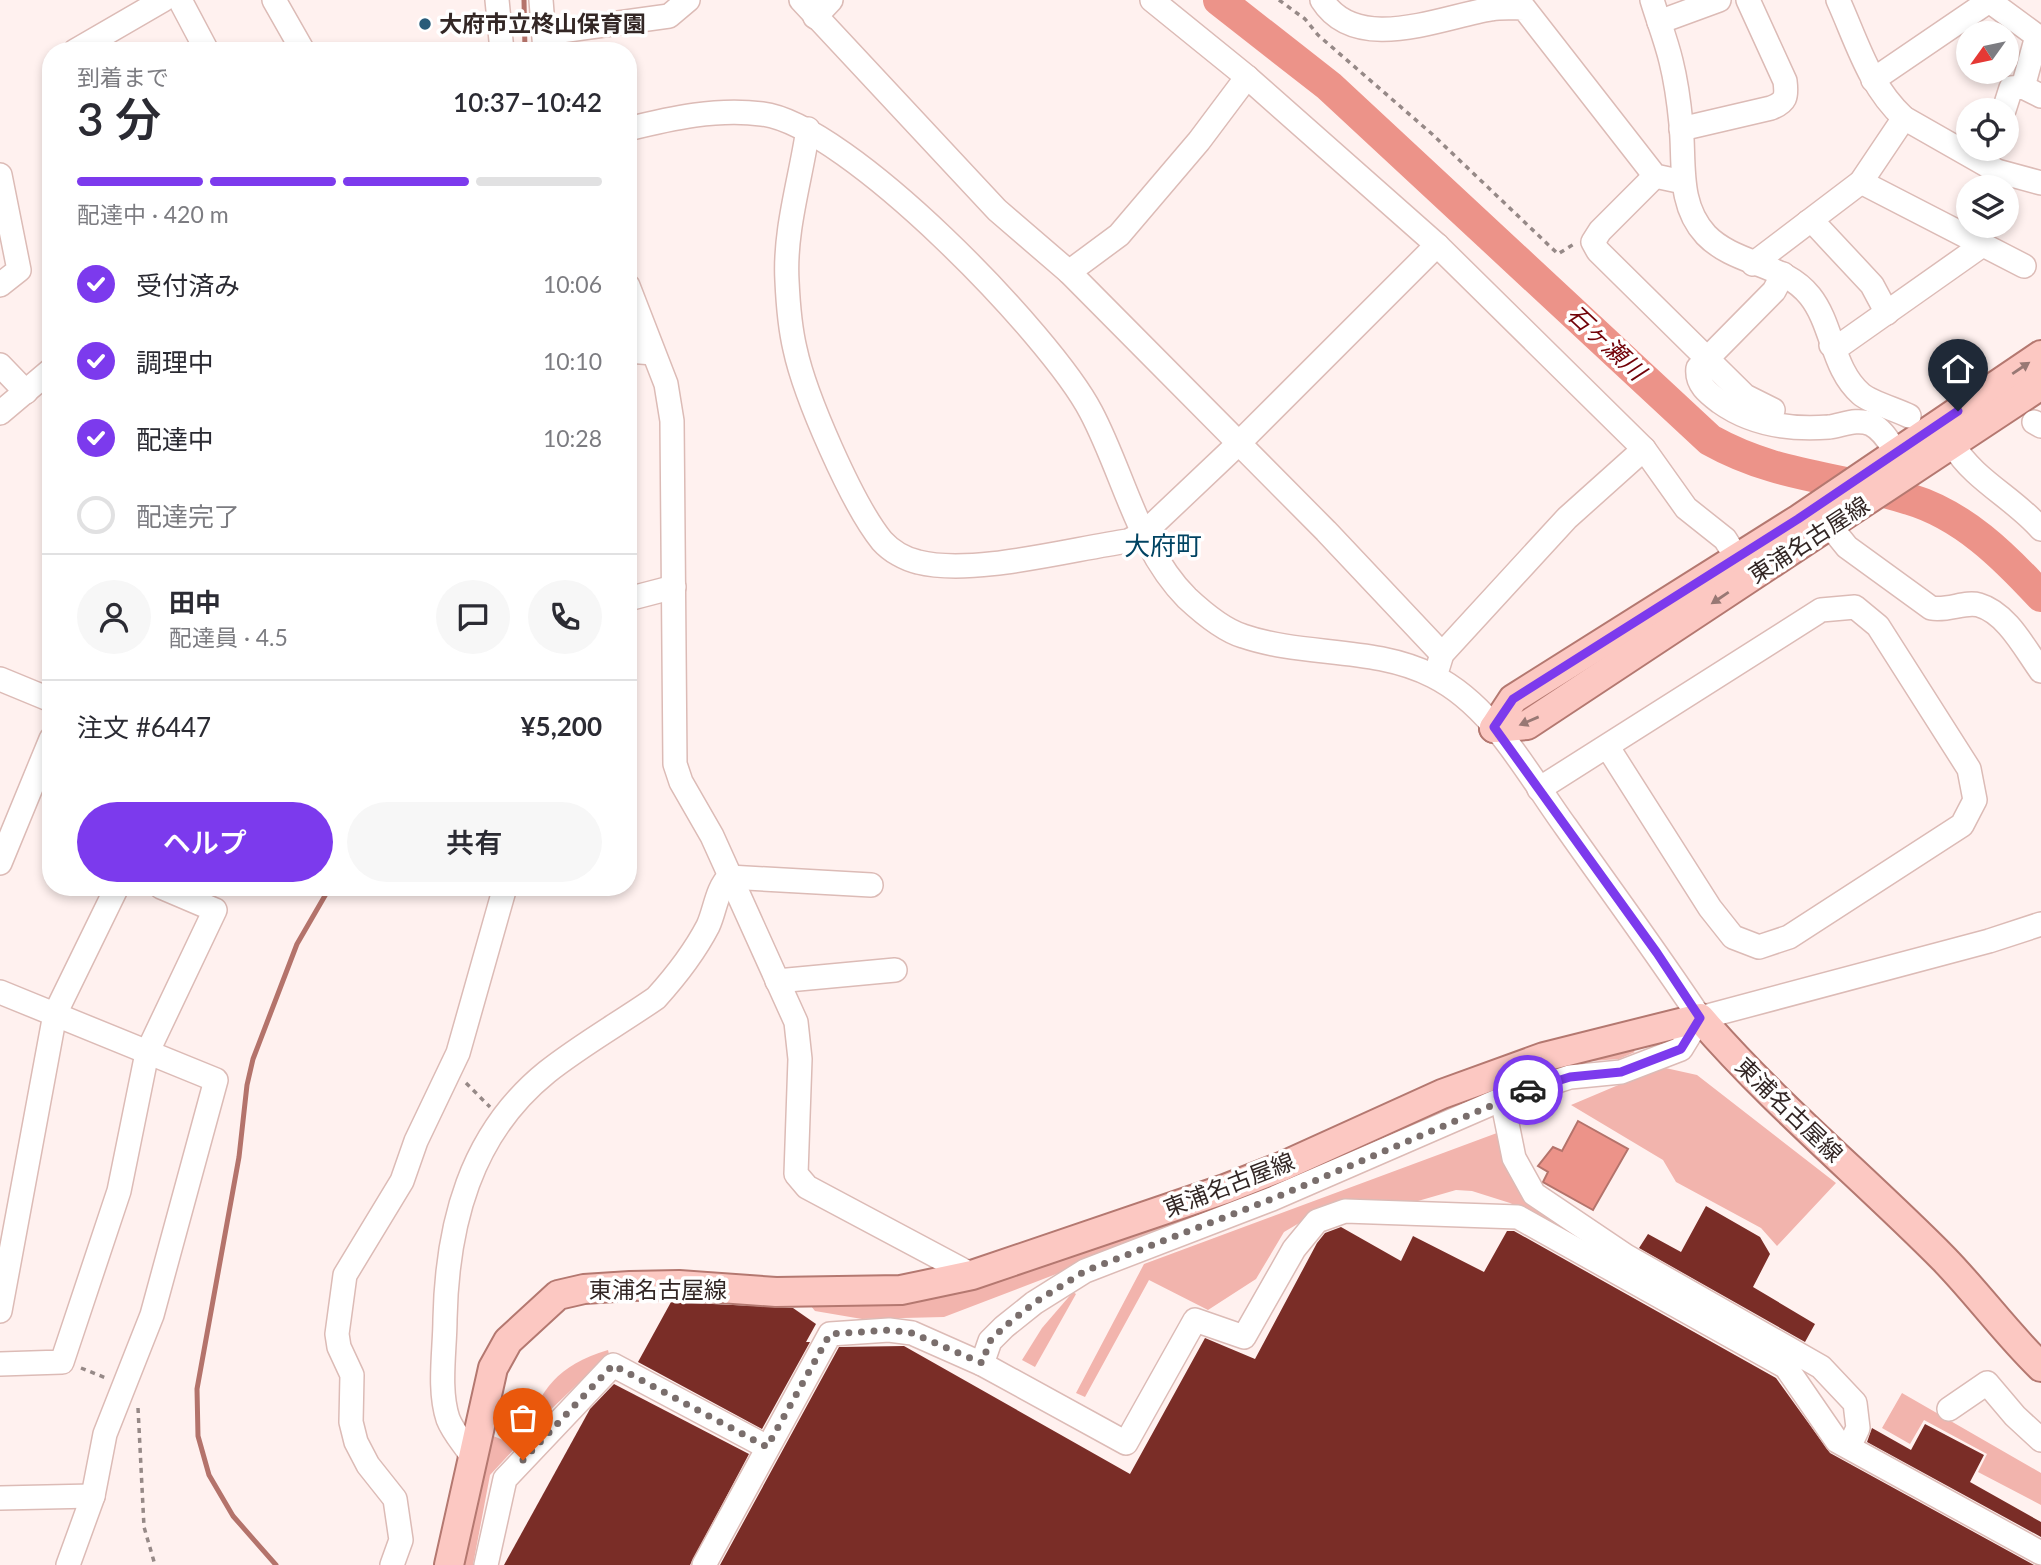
<!DOCTYPE html>
<html lang="ja">
<head>
<meta charset="utf-8">
<style>
  :root { --surface:#fff; --page:#f7f7f7; --text:#2b2b33; --muted:#7c7c81; --line:#e1e1e2; --accent:#7c3aed }
  body { margin:0; font-family:Lato,"Noto Sans JP",sans-serif; background:var(--page); color:var(--text); height:100vh; display:flex; flex-direction:column; font-size:26px; white-space:nowrap }
  * { box-sizing:border-box; margin:0 }
  p { font-size:23px; color:var(--muted) }
  .icon { flex:none; width:38px; height:38px; fill:none; stroke:currentColor; stroke-width:2; stroke-linecap:round; stroke-linejoin:round }
  .map { position:relative; flex:1; overflow:hidden }
  .panel { position:absolute; left:42px; top:42px; width:595px; height:854px; display:flex; flex-direction:column; background:var(--surface); border-radius:28px; box-shadow:0 4px 10px #0003 }
  .panel>* { flex:none }
  .needle { width:46px; rotate:237deg }
  .fabs { position:absolute; left:1956px; top:21px; display:grid; gap:14px }
  .fabs a { display:grid; place-items:center; width:63px; height:63px; border-radius:50%; background:var(--surface); box-shadow:0 4px 10px #0003; font-size:35px }
  .pin { position:absolute; display:grid; place-items:center; width:60px; height:60px; color:#fff; margin:-72px -30px; border-radius:50% 50% 50% 0; rotate:-45deg; box-shadow:0 0 7px #0007 }
  .pin .icon { rotate:45deg }
  .courier { position:absolute; display:grid; place-items:center; width:70px; height:70px; margin:-35px; border:5px solid #7c3aed; border-radius:50%; background:#fff; color:#222; box-shadow:0 2px 9px #0007 }
  .overview em { font-style:normal; font-weight:600 }
  .overview div { display:flex; flex-direction:column-reverse }
  .overview { display:flex; align-items:center; justify-content:space-between; height:119px; padding:0 35px }
  h1 { font-size:46px; font-weight:600; line-height:52px }
  .bar { display:grid; grid-template-columns:repeat(4,1fr); gap:10px 7px; align-content:center; height:84px; padding:0 35px }
  .bar i { height:9px; border-radius:5px; background:var(--line) }
  .bar .selected { background:var(--accent) }
  .bar p { grid-column:span 4 }
  .line { display:flex; align-items:center; gap:18px; padding:0 35px; border-top:2px solid var(--line) }
  .line div { flex:1 }
  .round { display:grid; place-items:center; flex:none; width:74px; height:74px; border-radius:37px; background:var(--page) }
  ol { padding:0 35px; list-style:none }
  li { display:flex; align-items:center; gap:21px; height:77px }
  li p { margin-inline-start:auto }
  li .icon { padding:7px; border-radius:50%; background:var(--accent); color:#fff; stroke-width:4 }
  li:last-child { color:var(--muted) }
  li i { width:38px; height:38px; border:4px solid var(--line); border-radius:50% }
  .action { display:flex; gap:14px; margin-top:auto; padding:14px 35px }
  .action a { flex:1; height:80px; border-radius:42px; background:var(--accent); color:#fff; font-size:28px; font-weight:600; line-height:80px; text-align:center }
  .action a+a { background:var(--page); color:var(--text) }
  .map>svg:first-child { display:block }
  .green { fill:#f2b4ad }
  .water { fill:#ec9389; stroke:#b4736b; stroke-width:2 }
  .lines { fill:none; stroke-linecap:round; stroke-linejoin:round }
  .stream { stroke:#b4736b; stroke-width:5 }
  .river { stroke:#ec9389; stroke-width:32 }
  .building { fill:#7a2d27 }
  .minor-casing { stroke:#dcbbb6; stroke-width:26 }
  .major-casing { stroke:#b47870; stroke-width:32 }
  .path { stroke:#968987; stroke-width:3.5; stroke-dasharray:5 5; stroke-linecap:butt }
  .minor { stroke:#fff; stroke-width:23 }
  .major { stroke:#fcc8c2; stroke-width:28 }
  .oneway { fill:#987874 }
  .done { stroke:#7a6e6c; stroke-width:7; stroke-dasharray:0 12.6 }
  .route { stroke:#7c3aed; stroke-width:9 }
  .poi-dot { fill:#295b79; stroke:#fff; stroke-width:2.5 }
  .labels { text-anchor:middle; stroke-width:7; stroke-linejoin:round; paint-order:stroke }
  .poi-label { font-size:23px; font-weight:bold; fill:#332725; stroke:#fff; text-anchor:start }
  .street-label { font-size:23px; fill:#332725; stroke:#fff }
  .water-label { font-size:24px; font-style:italic; fill:#720309; stroke:#fff }
  .quarter-label { font-size:26px; fill:#004362; stroke:#fff }
</style>
</head>
<body>
<div class="map">
<svg width="2041" height="1565" viewBox="0 0 2041 1565">
  <rect width="100%" height="100%" fill="#fff1ef"/>
  <g class="green">
    <path d="M1626 1046 1635 1052 1619 1059 1579 1062 1491 1092 1252 1199 944 1317 862 1319 815 1311 806 1300 874 1299 1485 1087Z"/>
    <path d="M1661 1067 1697 1075 1836 1183 1777 1246 1761 1228 1676 1182 1663 1160 1571 1105Z"/>
    <path d="M1505 1130V1166L1589 1243 1510 1203 1472 1191 1456 1190 1411 1203 1390 1204 1370 1200 1335 1202 1284 1232 1256 1279 1208 1310 1149 1280 1085 1397 1076 1393 1144 1264Z"/>
    <path d="M1073 1292 1076 1294 1035 1367 1022 1360 1042 1328Z"/>
    <path d="M608 1350 609 1354 522 1437C542 1388 556 1366 608 1350Z"/>
    <path d="M1902 1393 2041 1473V1505L1978 1472 1987 1454 1924 1420 1910 1444 1882 1428Z"/>
    <path d="M491 1435 517 1446 490 1475 473 1565H461Z"/>
  </g>
  <path class="water" d="M1578 1121 1628 1149 1593 1210 1543 1182 1548 1172 1538 1166 1553 1147 1562 1151Z"/>
  <g class="lines">
    <g class="stream">
      <path d="M524 0 525 51"/>
      <path d="M276 1565 233 1516 209 1475 198 1436 197 1389 239 1157 247 1085 253 1059 297 944 330 887"/>
    </g>
    <path class="river" d="M1219 0 1329 86 1710 440C1778 478 1838 476 1909 499 1963 515 2004 556 2041 596"/>
  </g>
  <g class="building">
    <path d="M1706 1206 1760 1237 1770 1254 1753 1287 1815 1324 1805 1342 1639 1248 1648 1234 1681 1252Z"/>
    <path d="M1341 1227 1401 1261 1413 1236 1484 1272 1507 1231H1514L1776 1378 1830 1453 2034 1565H720L839 1347 904 1346 1130 1474 1205 1338 1255 1359 1317 1243 1325 1233Z"/>
    <path d="M671 1302 793 1308 816 1324 806 1342H810L762 1429 638 1362Z"/>
    <path d="M614 1384 749 1454 690 1565H504L590 1409Z"/>
    <path d="M1925 1424 1984 1455 1970 1482 2041 1522V1537L1867 1442 1872 1428 1911 1450Z"/>
  </g>
  <g class="lines">
    <g class="minor-casing">
      <g id="minor">
        <path d="M180 0 207 51"/>
        <path d="M274 0 303 51"/>
        <path d="M497 0 502 51"/>
        <path d="M541 0 545 51"/>
        <path d="M801 0 997 210 1069 272 1326 531 1442 654"/>
        <path d="M1152 0 1247 77 1437 245 1644 449 1686 508 1725 539 1737 558"/>
        <path d="M1322 0C1357 55 1441 17 1491 9 1501 7 1513 8 1524 8L1655 176 1683 182"/>
        <path d="M1652 0C1658 20 1666 40 1671 61 1676 81 1679 103 1681 124 1685 162 1677 204 1706 235 1735 265 1784 263 1810 296 1833 325 1832 369 1861 394 1870 402 1897 410 1909 416"/>
        <path d="M1838 0C1857 42 1869 86 1904 118L1997 171 2041 183"/>
        <path d="M1988 0 2037 36 2023 87"/>
        <path d="M815 17 831 0"/>
        <path d="M1659 22 1719 0"/>
        <path d="M546 33 669 16 688 0"/>
        <path d="M75 51 163 0"/>
        <path d="M1873 80 1989 1"/>
        <path d="M2004 110 2011 88 2023 87 2041 96"/>
        <path d="M628 129C672 118 717 108 762 114 847 124 1051 335 1091 412 1123 472 1138 549 1187 598 1202 612 1223 630 1243 636 1304 657 1374 646 1433 676 1493 706 1528 775 1566 827 1611 891 1657 953 1700 1018"/>
        <path d="M808 129C801 178 784 230 787 281 788 303 790 328 795 349 805 396 852 504 882 541 891 551 905 559 918 562 973 576 1071 549 1128 541L1144 533 1238 444 1437 245"/>
        <path d="M1681 129 1771 108C1786 102 1787 97 1785 81L1748 0"/>
        <path d="M0 175 19 270 0 285"/>
        <path d="M1655 176 1600 231 1593 242 1598 251 1745 396 1773 410"/>
        <path d="M1861 182 2024 266"/>
        <path d="M1808 222 1816 225 1872 285 1887 313"/>
        <path d="M1753 264 1861 182 1904 118"/>
        <path d="M1069 272 1119 235 1199 141 1247 77"/>
        <path d="M1783 274 1774 291 1698 368C1696 384 1708 393 1720 402 1751 424 1791 430 1829 427 1843 425 1857 418 1871 424 1883 430 1889 442 1896 452"/>
        <path d="M628 286 666 384 672 421 675 764 681 782 712 836 796 1022 800 1059 796 1174 807 1187 972 1275"/>
        <path d="M1831 345 1842 344 1981 246"/>
        <path d="M628 351 653 353"/>
        <path d="M0 365 26 392"/>
        <path d="M0 413 51 370"/>
        <path d="M2034 422 2041 426"/>
        <path d="M1953 445C1974 480 2014 498 2041 529"/>
        <path d="M1830 526 1847 547 1931 608C1949 611 1965 601 1979 605 2007 613 2025 649 2041 671"/>
        <path d="M628 599 674 587"/>
        <path d="M1438 667 1442 654 1567 518 1644 449"/>
        <path d="M0 679 51 700"/>
        <path d="M1539 789 1821 610 1855 607 1878 626 1969 769 1975 800 1962 825 1789 937 1759 947 1733 937 1710 908 1607 746"/>
        <path d="M0 863 51 739"/>
        <path d="M729 877 871 885"/>
        <path d="M777 981 895 970"/>
        <path d="M0 992 216 1080 152 1315 105 1434 93 1496 68 1565"/>
        <path d="M1502 1099 1514 1158 1534 1194 1626 1256 1821 1367 1855 1403 1858 1428 1849 1447"/>
        <path d="M0 1311 55 1014 117 887"/>
        <path d="M0 1364 62 1362 119 1191 147 1053 215 910 161 887"/>
        <path d="M982 1364 990 1341 1004 1327 1034 1303 1085 1271 1272 1199 1502 1099 1570 1077 1621 1072 1681 1049 1700 1018 1989 941 2041 924"/>
        <path d="M1949 1409 1987 1383 2015 1416 2041 1440"/>
        <path d="M471 1455C464 1444 453 1432 448 1419 438 1389 445 1350 445 1319 447 1225 470 1134 547 1072 581 1045 620 1023 656 998 675 977 695 951 708 926 715 911 717 888 729 877"/>
        <path d="M0 1498 93 1496"/>
        <path d="M392 1565 401 1540 395 1499 368 1465 356 1442 351 1422 352 1375 339 1347 337 1334 345 1275 402 1181 416 1141 458 1053 505 887"/>
        <path d="M486 1565 505 1479 613 1365 767 1447"/>
        <path d="M704 1565 830 1334 889 1330 912 1333 982 1364 1126 1443 1195 1320 1244 1337 1294 1249 1317 1221 1345 1211 1518 1217 1786 1367 1837 1441 2041 1553"/>
      </g>
    </g>
    <g class="major-casing">
      <g id="major">
        <path d="M1494 728 1513 699 1799 519 2041 355"/>
        <path d="M1494 728 1527 725 2041 385"/>
        <path d="M449 1565 493 1368 508 1341 558 1295 584 1289 630 1286 679 1285 776 1292 901 1290 972 1275 1225 1189 1281 1167 1442 1094 1544 1057 1700 1018C1775 1105 1864 1178 1944 1259 1978 1294 2006 1333 2041 1367"/>
      </g>
    </g>
    <g class="path">
      <path d="M1279 0 1305 19 1318 35 1432 134 1558 254 1574 244"/>
      <path d="M466 1083 490 1107"/>
      <path d="M81 1368 106 1378"/>
      <path d="M138 1408 144 1527 155 1565"/>
    </g>
    <use href="#minor" class="minor"/>
    <use href="#major" class="major"/>
  </g>
  <defs><path id="oneway-solid" d="M-6-.8H1V-3.2L6.5 0L1 3.2V.8H-6Z" transform="scale(1.75)"/></defs>
  <g class="oneway">
    <use href="#oneway-solid" transform="translate(2021 368) rotate(-34)"/>
    <use href="#oneway-solid" transform="translate(1720 598) rotate(146)"/>
    <use href="#oneway-solid" transform="translate(1529 721) rotate(157)"/>
  </g>
  <g class="lines">
    <path class="done" d="M523 1460 613 1365 767 1447 830 1334 890 1330 912 1333 982 1363 990 1341 1004 1327 1034 1303 1085 1271 1272 1199 1528 1090"/>
    <path class="route" d="M1528 1090 1570 1077 1621 1072 1681 1049 1700 1018 1657 953 1494 727 1513 699 1798 519 1958 411"/>
  </g>
  <circle class="poi-dot" cx="425" cy="24" r="7"/>
  <g class="labels">
    <g class="poi-label">
      <text x="439" y="32">大府市立柊山保育園</text>
    </g>
    <g class="street-label">
      <text transform="translate(1809 540) rotate(-33)" y="8">東浦名古屋線</text>
      <text transform="translate(1789 1110) rotate(44)" y="8">東浦名古屋線</text>
      <text transform="translate(1229 1185) rotate(-21)" y="8">東浦名古屋線</text>
      <text x="658" y="1298">東浦名古屋線</text>
    </g>
    <g class="water-label">
      <text transform="translate(1606 343) rotate(43)" y="8">石ヶ瀬川</text>
    </g>
    <g class="quarter-label">
      <text x="1163" y="555">大府町</text>
    </g>
  </g>
</svg>
<div class="fabs">
<a><svg class="needle" viewBox="-14 -14 28 28"><path d="M0-13l5 13h-10z" fill="#e53935"/><path d="M0 13l5-13h-10z" fill="#7c7c81"/></svg></a>
<a><svg class="icon" aria-label="locate" viewBox="0 0 24 24"><circle cx="12" cy="12" r="6"/><path d="M12 2v4M12 18v4M2 12h4M18 12h4"/></svg></a>
<a><svg class="icon" aria-label="layers" viewBox="0 0 24 24"><path d="M12 4l9 5-9 5-9-5zM3 14l9 5 9-5"/></svg></a>
</div>
<div class="pin" style="left:523px;top:1460px;background:#ea580c"><svg class="icon" aria-label="bag" viewBox="0 0 24 24"><path d="M5 8h14l-1 12H6zM9 8a3 3 0 0 1 6 0"/></svg></div>
<div class="pin" style="left:1958px;top:411px;background:#1f2937"><svg class="icon" aria-label="home" viewBox="0 0 24 24"><path d="M3 11l9-7 9 7M6 9v11h12V9"/></svg></div>
<div class="courier" style="left:1528px;top:1090px"><svg class="icon" aria-label="car" viewBox="0 0 24 24"><path d="M5 17H2v-5l4-1 3-4h7l3 4 3 1v5h-3M9 17h6M6 11h13"/><circle cx="7" cy="17" r="2"/><circle cx="17" cy="17" r="2"/></svg></div>
<section class="panel">
<div class="overview"><div><h1>3 分</h1><p>到着まで</p></div><em>10:37–10:42</em></div>
<div class="bar"><i class="selected"></i><i class="selected"></i><i class="selected"></i><i></i><p>配達中 · 420 m</p></div>
<ol>
<li><svg class="icon" aria-label="check" viewBox="0 0 24 24"><path d="M5 12l5 5 9-10"/></svg>受付済み<p>10:06</p></li>
<li><svg class="icon" aria-label="check" viewBox="0 0 24 24"><path d="M5 12l5 5 9-10"/></svg>調理中<p>10:10</p></li>
<li><svg class="icon" aria-label="check" viewBox="0 0 24 24"><path d="M5 12l5 5 9-10"/></svg>配達中<p>10:28</p></li>
<li><i></i>配達完了</li>
</ol>
<div class="line" style="height:126px"><a class="round"><svg class="icon" aria-label="person" viewBox="0 0 24 24"><circle cx="12" cy="8" r="4"/><path d="M4 21q1-7 8-7t8 7"/></svg></a><div><b>田中</b><p>配達員 · 4.5</p></div><a class="round"><svg class="icon" aria-label="chat" viewBox="0 0 24 24"><path d="M4 5h16v11H9l-5 4z"/></svg></a><a class="round"><svg class="icon" aria-label="phone" viewBox="0 0 24 24"><path d="M5 4h4l2 5-3 2q2 4 5 5l2-3 5 2v4C11 20 4 13 5 4z"/></svg></a></div>
<div class="line" style="height:91px"><div>注文 #6447</div><b>¥5,200</b></div>
<div class="action"><a>ヘルプ</a><a>共有</a></div>
</section>
</div>
</body>
</html>
